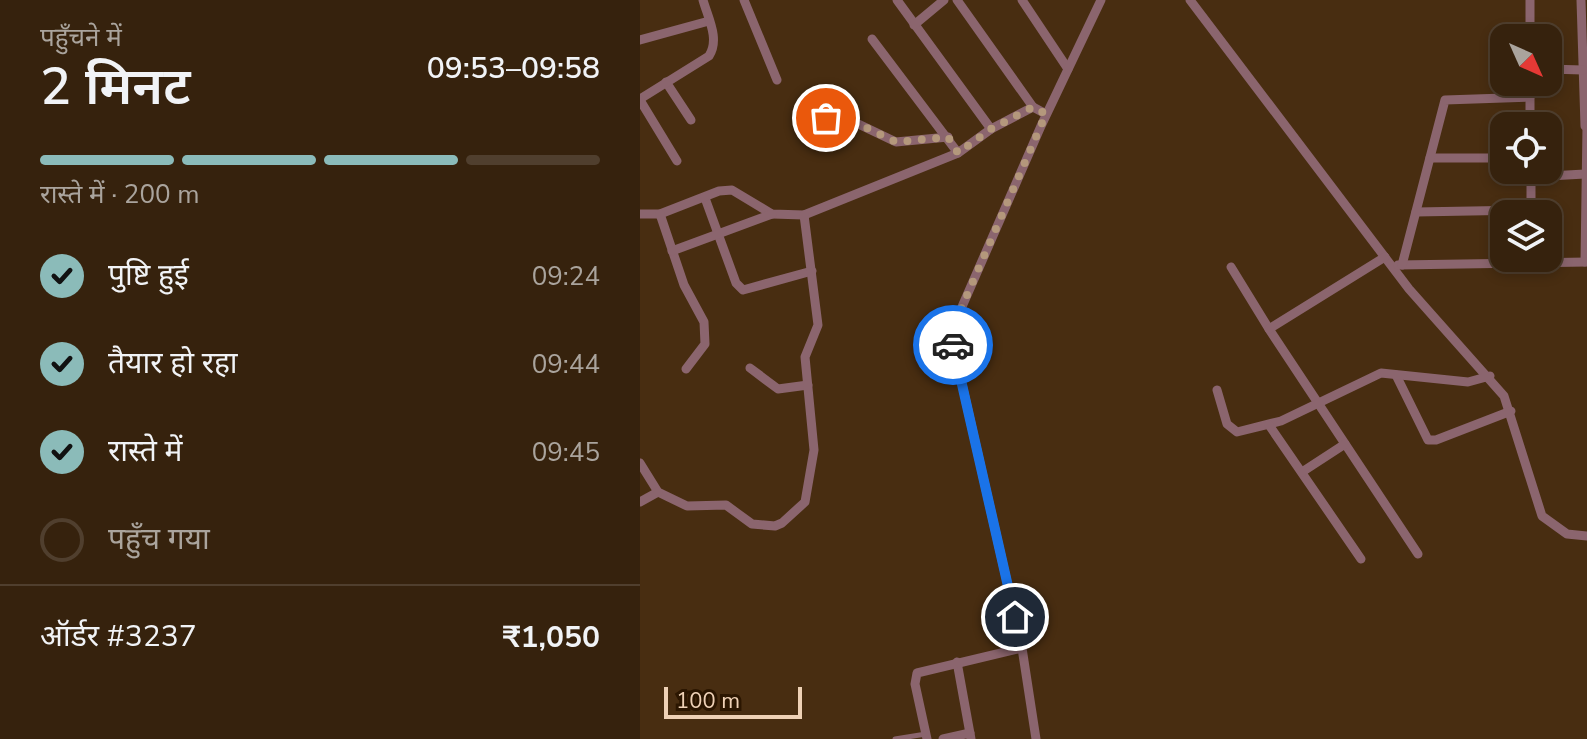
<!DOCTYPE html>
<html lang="hi">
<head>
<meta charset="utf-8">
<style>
  :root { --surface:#36220d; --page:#3d2a16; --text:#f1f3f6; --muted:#aaa49d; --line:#503f2e; --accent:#8bbbb9 }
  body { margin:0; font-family:"Nunito Sans","Noto Sans Devanagari",sans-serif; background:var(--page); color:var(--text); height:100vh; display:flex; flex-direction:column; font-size:30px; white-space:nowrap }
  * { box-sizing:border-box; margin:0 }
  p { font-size:26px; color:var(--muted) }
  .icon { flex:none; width:44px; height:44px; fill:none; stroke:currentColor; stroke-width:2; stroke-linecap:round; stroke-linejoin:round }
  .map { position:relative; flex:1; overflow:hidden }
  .panel { display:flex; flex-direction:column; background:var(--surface); width:640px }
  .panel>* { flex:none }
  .needle { width:52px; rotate:135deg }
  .buttons { position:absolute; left:850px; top:24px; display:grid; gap:16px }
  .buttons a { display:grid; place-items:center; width:72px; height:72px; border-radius:16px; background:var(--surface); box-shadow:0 4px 12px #0003,0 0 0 2px var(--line); font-size:40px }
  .scale { position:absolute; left:24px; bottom:20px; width:138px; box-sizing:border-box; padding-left:8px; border:4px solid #eed1b6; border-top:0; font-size:22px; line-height:28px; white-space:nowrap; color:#eed1b6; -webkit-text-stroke:6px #2b1601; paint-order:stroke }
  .pin { position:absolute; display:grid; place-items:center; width:68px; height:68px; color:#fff; margin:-34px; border:4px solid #fff; border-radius:50%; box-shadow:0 2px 8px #0007 }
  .courier { position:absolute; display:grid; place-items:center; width:80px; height:80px; margin:-40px; border:6px solid #1a73e8; border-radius:50%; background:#fff; color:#222; box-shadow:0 2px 10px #0007 }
  .headline em { font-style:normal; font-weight:600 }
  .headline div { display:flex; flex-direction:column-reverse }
  .headline { display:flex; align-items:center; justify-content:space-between; height:136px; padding:0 40px }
  h1 { font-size:52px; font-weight:600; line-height:60px }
  .bar { display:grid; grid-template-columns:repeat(4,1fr); gap:12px 8px; align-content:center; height:96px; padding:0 40px }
  .bar i { height:10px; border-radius:6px; background:var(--line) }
  .bar .active { background:var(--accent) }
  .bar p { grid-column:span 4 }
  .line { display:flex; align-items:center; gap:20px; padding:0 40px; border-top:2px solid var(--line) }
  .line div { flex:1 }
  ol { padding:0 40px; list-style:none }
  li { display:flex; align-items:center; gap:24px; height:88px }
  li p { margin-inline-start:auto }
  li .icon { padding:8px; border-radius:50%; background:var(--accent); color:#111; stroke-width:4 }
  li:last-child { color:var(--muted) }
  li i { width:44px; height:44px; border:4px solid var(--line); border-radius:50% }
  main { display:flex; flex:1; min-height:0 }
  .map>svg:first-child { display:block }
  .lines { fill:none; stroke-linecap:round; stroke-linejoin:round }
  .service { stroke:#8b656e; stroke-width:5 }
  .minor { stroke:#8b656e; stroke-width:9 }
  .done { stroke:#b4987c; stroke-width:8; stroke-dasharray:0 14.4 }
  .route { stroke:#1a73e8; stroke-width:10 }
</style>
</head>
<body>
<main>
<section class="panel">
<div class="headline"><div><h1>2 मिनट</h1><p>पहुँचने में</p></div><em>09:53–09:58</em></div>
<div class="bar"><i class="active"></i><i class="active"></i><i class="active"></i><i></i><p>रास्ते में · 200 m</p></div>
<ol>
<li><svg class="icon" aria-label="check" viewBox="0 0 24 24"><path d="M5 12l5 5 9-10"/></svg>पुष्टि हुई<p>09:24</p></li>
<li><svg class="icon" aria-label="check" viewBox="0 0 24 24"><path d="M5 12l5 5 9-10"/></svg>तैयार हो रहा<p>09:44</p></li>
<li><svg class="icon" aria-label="check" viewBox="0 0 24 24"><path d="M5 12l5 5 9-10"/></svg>रास्ते में<p>09:45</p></li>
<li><i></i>पहुँच गया</li>
</ol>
<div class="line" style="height:104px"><div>ऑर्डर #3237</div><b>₹1,050</b></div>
</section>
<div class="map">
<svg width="947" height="739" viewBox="0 0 947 739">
  <rect width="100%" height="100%" fill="#482d11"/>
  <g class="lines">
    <path class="service" d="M255 739 286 734"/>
    <g class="minor">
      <path d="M104 0 137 80"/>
      <path d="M257 0 351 129"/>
      <path d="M317 0 393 107"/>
      <path d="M382 0 428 69"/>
      <path d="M550 0 769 289 864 396 902 516 927 534 947 536"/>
      <path d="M890 0V38"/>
      <path d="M941 0 945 126"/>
      <path d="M274 25 304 0"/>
      <path d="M232 39 318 153"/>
      <path d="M0 40 69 21"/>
      <path d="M908 69 943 70"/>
      <path d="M26 82 51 120"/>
      <path d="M890 82V126"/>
      <path d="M0 99 69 56C80 39 68 18 63 0"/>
      <path d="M0 100 37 161"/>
      <path d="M165 117 212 121 256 142 308 137"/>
      <path d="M790 158H864"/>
      <path d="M891 170V214"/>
      <path d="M891 177 945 174"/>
      <path d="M65 198 96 283 103 290 172 271"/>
      <path d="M776 212 891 210"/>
      <path d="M0 214H20L79 191 92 190 132 214 164 215 318 153 351 129 393 107 406 114"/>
      <path d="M20 214 44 285 64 322 65 344 46 369"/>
      <path d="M32 251 132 214"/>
      <path d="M945 262 947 126"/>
      <path d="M758 265 947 262"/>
      <path d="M762 265 805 100 890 97"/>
      <path d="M591 267 629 329 778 554"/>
      <path d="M629 329 745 257"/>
      <path d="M110 368 138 389 168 385"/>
      <path d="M756 375 788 440H796L871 411"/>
      <path d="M577 390 587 424 597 432 641 421 741 373 828 382 850 376"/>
      <path d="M629 425 721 559"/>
      <path d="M0 463 18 492 47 506 86 505 112 524 135 526 142 523 165 502 174 450 165 357 178 325 164 215"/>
      <path d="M662 472 705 444"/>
      <path d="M0 502 18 492"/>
      <path d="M317 662 331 739"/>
      <path d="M287 739 275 684 277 673 382 648"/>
      <path d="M303 739 330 733"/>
      <path d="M396 739 382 648 312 340 321 309 401 126 461 0"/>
    </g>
  </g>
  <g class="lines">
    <path class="done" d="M186 118 212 121 256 142 308 137 318 153 351 129 393 107 406 114 321 309 313 345"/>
    <path class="route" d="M313 345 375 617"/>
  </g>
</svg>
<div class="buttons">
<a><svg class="needle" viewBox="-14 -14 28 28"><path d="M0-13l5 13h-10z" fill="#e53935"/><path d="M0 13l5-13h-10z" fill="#aaa49d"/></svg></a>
<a><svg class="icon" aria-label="locate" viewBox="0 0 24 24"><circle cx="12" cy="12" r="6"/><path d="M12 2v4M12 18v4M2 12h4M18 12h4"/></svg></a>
<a><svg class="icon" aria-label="layers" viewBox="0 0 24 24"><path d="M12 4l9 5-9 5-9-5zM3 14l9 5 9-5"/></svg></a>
</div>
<div class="scale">100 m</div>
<div class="pin" style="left:186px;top:118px;background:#ea580c"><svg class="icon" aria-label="bag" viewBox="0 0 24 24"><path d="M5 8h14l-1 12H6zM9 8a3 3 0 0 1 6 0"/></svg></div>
<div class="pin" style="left:375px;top:617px;background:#1f2937"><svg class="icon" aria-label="home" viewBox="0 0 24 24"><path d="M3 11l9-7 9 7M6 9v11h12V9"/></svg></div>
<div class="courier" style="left:313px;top:345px"><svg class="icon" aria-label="car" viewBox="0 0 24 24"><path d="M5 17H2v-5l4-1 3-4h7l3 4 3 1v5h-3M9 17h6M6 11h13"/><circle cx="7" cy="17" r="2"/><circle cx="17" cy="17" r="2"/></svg></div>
</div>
</main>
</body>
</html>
